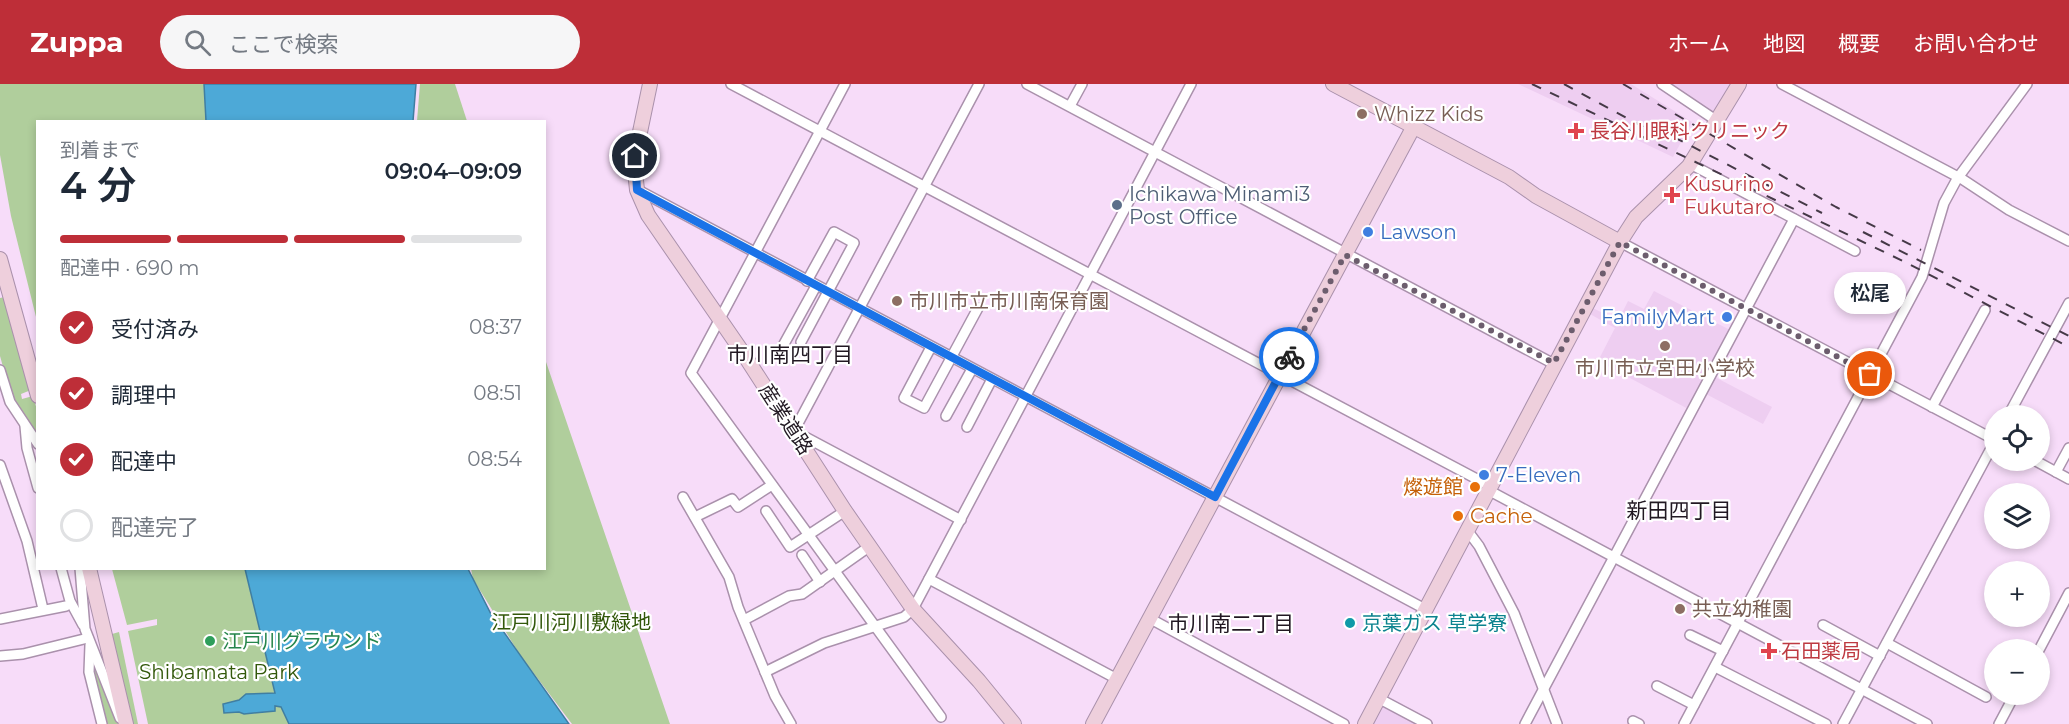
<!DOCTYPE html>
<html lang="ja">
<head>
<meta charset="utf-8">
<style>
  :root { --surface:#fff; --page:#f6f6f7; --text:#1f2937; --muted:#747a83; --line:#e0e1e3; --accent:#be2e38 }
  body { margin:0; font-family:Montserrat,"Noto Sans JP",sans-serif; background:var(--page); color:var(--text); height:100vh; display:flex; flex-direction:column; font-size:22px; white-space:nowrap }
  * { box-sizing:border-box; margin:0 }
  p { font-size:20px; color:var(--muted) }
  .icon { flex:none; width:33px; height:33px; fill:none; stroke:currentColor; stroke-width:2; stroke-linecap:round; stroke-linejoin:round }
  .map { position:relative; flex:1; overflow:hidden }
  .details { position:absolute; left:36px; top:36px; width:510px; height:450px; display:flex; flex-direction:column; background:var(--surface); border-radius:0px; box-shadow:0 3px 9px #0003 }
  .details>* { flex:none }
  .buttons { position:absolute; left:1984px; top:321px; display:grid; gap:12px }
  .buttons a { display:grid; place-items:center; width:66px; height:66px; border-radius:50%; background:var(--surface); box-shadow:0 3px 9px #0003; font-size:30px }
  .pin { position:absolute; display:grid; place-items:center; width:51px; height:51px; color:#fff; margin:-26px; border:3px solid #fff; border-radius:50%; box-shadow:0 2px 6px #0007 }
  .courier { position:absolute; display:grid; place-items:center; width:60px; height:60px; margin:-30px; border:4px solid #1a73e8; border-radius:50%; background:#fff; color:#222; box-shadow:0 2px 8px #0007 }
  .bubble { position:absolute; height:42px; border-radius:21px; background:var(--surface); box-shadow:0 3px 9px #0003; font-size:20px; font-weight:600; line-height:42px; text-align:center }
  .summary em { font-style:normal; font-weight:600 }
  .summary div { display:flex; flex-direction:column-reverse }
  .summary { display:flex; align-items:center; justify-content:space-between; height:102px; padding:0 24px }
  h1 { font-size:39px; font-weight:600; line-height:45px }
  .bar { display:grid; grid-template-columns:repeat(4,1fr); gap:9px 6px; align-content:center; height:72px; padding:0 24px }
  .bar i { height:8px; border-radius:4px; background:var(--line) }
  .bar .active { background:var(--accent) }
  .bar p { grid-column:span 4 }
  ol { padding:0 24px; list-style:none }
  li { display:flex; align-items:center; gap:18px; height:66px }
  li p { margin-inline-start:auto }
  li .icon { padding:6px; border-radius:50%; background:var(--accent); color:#fff; stroke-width:4 }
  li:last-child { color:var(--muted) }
  li i { width:33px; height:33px; border:3px solid var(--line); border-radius:50% }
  header { display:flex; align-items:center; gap:36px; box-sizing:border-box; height:84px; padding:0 30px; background:var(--accent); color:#fff }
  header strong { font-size:28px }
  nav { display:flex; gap:33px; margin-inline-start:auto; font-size:21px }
  .search { width:420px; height:54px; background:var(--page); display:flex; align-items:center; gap:15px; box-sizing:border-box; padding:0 21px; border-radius:33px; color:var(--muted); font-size:22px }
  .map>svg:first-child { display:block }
  .built { fill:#eecef1 }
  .green { fill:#b0ce9c }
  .water { fill:#4da9d7; stroke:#407ea1; stroke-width:1.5 }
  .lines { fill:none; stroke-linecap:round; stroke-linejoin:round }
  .street-casing { stroke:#aa91ac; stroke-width:12 }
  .secondary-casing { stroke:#aa91ac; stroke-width:16 }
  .street { stroke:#fff; stroke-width:9 }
  .secondary { stroke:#eecfdc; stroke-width:14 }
  .rail { stroke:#453947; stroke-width:2; stroke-dasharray:10 10; stroke-linecap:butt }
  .done { stroke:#6c5d6d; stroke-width:6; stroke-dasharray:0 10.8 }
  .route { stroke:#1a73e8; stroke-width:8 }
  .education-dot { fill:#8d6e63; stroke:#fff; stroke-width:2 }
  .health-dot { fill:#e0444e; stroke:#fff; stroke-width:2 }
  .service-dot { fill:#5c6f8a; stroke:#fff; stroke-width:2 }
  .shop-dot { fill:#3f7fe0; stroke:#fff; stroke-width:2 }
  .food-dot { fill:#e8710a; stroke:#fff; stroke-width:2 }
  .culture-dot { fill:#0f9aa8; stroke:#fff; stroke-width:2 }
  .leisure-dot { fill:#2e9e5b; stroke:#fff; stroke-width:2 }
  .labels { text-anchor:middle; stroke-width:4.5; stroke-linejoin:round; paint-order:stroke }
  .education-label { font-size:20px; fill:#785e54; stroke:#fff; text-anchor:start }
  .health-label { font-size:20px; fill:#be3a42; stroke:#fff; text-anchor:start }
  .service-label { font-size:20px; fill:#4e5e75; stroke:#fff; text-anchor:start }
  .shop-label { font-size:20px; fill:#366cbe; stroke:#fff; text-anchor:start }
  .street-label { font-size:20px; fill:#211822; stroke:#fff }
  .food-label { font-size:20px; fill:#c56008; stroke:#fff; text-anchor:end }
  .park-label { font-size:20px; fill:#32580a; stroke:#fff }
  .culture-label { font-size:20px; fill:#0d838f; stroke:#fff; text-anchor:start }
  .leisure-label { font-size:20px; fill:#27864d; stroke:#fff; text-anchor:start }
  .neighbourhood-label { font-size:21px; fill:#211822; stroke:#fff }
</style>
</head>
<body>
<header>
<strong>Zuppa</strong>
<div class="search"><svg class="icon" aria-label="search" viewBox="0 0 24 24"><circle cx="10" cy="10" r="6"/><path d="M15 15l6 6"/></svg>ここで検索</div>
<nav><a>ホーム</a><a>地図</a><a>概要</a><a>お問い合わせ</a></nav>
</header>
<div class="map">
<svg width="2069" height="640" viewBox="0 0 2069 640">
  <rect width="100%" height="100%" fill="#f7dcf9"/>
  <g class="built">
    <path d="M1518 0H1631L1692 38 1673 73Z"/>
    <path d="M1670 0H1731L1714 30Z"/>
    <path d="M1654 207 1732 247 1690 326 1598 277 1615 244 1590 230 1593 224 1618 237 1628 217 1644 225Z"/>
    <path d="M1713 292 1772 323 1763 340 1704 309Z"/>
    <path d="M1382 621 1417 640H1372Z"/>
  </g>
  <g class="green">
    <path d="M0 0H204L206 37 38 38 37 237 11 132 0 71Z"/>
    <path d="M420 0H455L467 37H417Z"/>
    <path d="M5 213 31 306 21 310 22 315 33 312 37 326V356L14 318 15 314 12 315 0 272V214Z"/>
    <path d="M545 275 670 640H572L520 571 473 495 471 485 544 484Z"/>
    <path d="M112 485H245L275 609 289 640H148L128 547 157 541V535L127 541Z"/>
    <path d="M119 548 138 640H131L112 550Z"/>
    <path d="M91 568 118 640H104Z"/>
  </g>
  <g class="water">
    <path d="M204 0H416L413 37H206Z"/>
    <path d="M245 485H468L491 530 569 640H289L281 623 275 622V627L244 630 239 628 224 629 223 620 239 616 246 610 275 609Z"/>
  </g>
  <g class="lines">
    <g class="street-casing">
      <g id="street">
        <path d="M731 0 1490 402"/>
        <path d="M845 0 691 289 941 633"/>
        <path d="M1027 0 1554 280"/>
        <path d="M1662 0 1717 37"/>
        <path d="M1782 0 1962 95 2009 126 2069 157"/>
        <path d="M1070 22 1082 0"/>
        <path d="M1696 83 1855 167"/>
        <path d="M638 106 1425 525"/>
        <path d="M1620 158 1995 356"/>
        <path d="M801 258 854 159 834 148 807 197"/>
        <path d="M784 260 816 202"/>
        <path d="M931 263 904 314 924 324 978 224"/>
        <path d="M0 286 10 318 38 360"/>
        <path d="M1932 323 1985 226"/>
        <path d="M946 332 972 285"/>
        <path d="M2008 332 2069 219"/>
        <path d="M25 342 27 364 38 404"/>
        <path d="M967 343 992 295"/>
        <path d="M2034 376 2069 395"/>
        <path d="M0 381 27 457 43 525"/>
        <path d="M2056 388 2069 364"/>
        <path d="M1488 406 1927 640"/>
        <path d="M683 413 729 493 738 523 775 612 791 640"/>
        <path d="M766 427 790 463 845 427"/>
        <path d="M695 433 732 415 738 423 772 401"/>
        <path d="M961 436 794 347 979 0"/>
        <path d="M1467 446 1479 462 1514 529 1557 640"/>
        <path d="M802 471 820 498"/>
        <path d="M61 484 70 517 83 541"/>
        <path d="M80 484 85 545 120 634"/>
        <path d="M929 495 1117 595"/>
        <path d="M1149 534 1344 640"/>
        <path d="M0 535 66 522"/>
        <path d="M744 536 789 512 802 510 870 462"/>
        <path d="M1823 541 1880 572"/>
        <path d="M1690 551 1723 567"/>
        <path d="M1887 559 1986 613"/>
        <path d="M90 561 89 588 102 640"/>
        <path d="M2039 566 2069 509"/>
        <path d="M0 572 23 570 88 554"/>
        <path d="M1715 583 1826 640"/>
        <path d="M765 588 824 559 904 533 913 525 1191 0"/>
        <path d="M1657 602 1694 621"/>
        <path d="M1378 614 1427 640"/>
        <path d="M1633 637 1639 640"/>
        <path d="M1525 640 1794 135"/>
        <path d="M1684 640 1922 193 1944 119 1957 95 2027 0"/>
        <path d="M1843 640 1995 357"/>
        <path d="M1999 640 2015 610"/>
      </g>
    </g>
    <g class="secondary-casing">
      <g id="secondary">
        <path d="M650 0 635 72V87L637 106 648 131 741 266 845 427 913 525 979 597 1014 640"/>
        <path d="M1333 0 1509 93 1536 112 1620 158"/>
        <path d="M0 175 38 312"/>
        <path d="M89 484 126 640"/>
        <path d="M1093 640 1414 42"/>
        <path d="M1365 640 1620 158 1636 133 1689 82 1739 0"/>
      </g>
    </g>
    <use href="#street" class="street"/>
    <use href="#secondary" class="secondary"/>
    <g class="rail">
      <path d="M1532 0 1903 177 2069 263"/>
      <path d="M1564 0 1662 53"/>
      <path d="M1623 0 1836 123 1921 166"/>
      <path d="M1656 44 1822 129"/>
      <path d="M1863 148 2069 252"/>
    </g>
  </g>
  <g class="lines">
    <path class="done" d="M1289 273 1345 171 1554 279 1620 158 1870 290"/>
    <path class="route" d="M635 72 637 106 1215 413 1289 273"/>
  </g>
  <g class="education-dot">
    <circle cx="1362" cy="30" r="6"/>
    <circle cx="897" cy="217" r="6"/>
    <circle cx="1665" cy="262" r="6"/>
    <circle cx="1680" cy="525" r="6"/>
  </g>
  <g class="health-dot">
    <path d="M1573 38h6v6h6v6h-6v6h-6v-6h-6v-6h6z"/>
    <path d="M1669 102h6v6h6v6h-6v6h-6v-6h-6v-6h6z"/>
    <path d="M1766 558h6v6h6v6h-6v6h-6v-6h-6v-6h6z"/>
  </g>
  <circle class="service-dot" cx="1117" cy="121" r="6"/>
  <g class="shop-dot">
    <circle cx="1368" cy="148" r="6"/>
    <circle cx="1727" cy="233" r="6"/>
    <circle cx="1484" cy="391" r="6"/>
  </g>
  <g class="food-dot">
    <circle cx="1475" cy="403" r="6"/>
    <circle cx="1458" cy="432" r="6"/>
  </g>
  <circle class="culture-dot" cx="1350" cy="539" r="6"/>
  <circle class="leisure-dot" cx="210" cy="557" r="6"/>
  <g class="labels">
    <g class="education-label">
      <text x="1374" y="37">Whizz Kids</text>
      <text x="909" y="224">市川市立市川南保育園</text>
      <text x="1665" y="291" text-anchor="middle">市川市立宮田小学校</text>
      <text x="1692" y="532">共立幼稚園</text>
    </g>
    <g class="health-label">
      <text x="1590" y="54">長谷川眼科クリニック</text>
      <text x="1684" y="107">Kusurino<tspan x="1684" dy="23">Fukutaro</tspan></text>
      <text x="1781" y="574">石田薬局</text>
    </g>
    <g class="service-label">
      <text x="1129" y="117">Ichikawa Minami3<tspan x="1129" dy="23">Post Office</tspan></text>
    </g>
    <g class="shop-label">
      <text x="1380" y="155">Lawson</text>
      <text x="1715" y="240" text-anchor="end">FamilyMart</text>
      <text x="1496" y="398">7-Eleven</text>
    </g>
    <g class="street-label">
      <text transform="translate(786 335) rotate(57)" y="7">産業道路</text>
    </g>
    <g class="food-label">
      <text x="1463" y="410">燦遊館</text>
      <text x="1470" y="439" text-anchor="start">Cache</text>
    </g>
    <g class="park-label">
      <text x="571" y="545">江戸川河川敷緑地</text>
      <text x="219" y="595">Shibamata Park</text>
    </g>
    <g class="culture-label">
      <text x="1362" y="546">京葉ガス 草学寮</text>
    </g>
    <g class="leisure-label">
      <text x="222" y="564">江戸川グラウンド</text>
    </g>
    <g class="neighbourhood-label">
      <text x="790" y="278">市川南四丁目</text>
      <text x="1679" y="434">新田四丁目</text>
      <text x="1231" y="547">市川南二丁目</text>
    </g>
  </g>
</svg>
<div class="buttons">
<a><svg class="icon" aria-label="locate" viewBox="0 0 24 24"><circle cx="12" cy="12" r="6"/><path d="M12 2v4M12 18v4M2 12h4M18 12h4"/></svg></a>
<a><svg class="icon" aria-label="layers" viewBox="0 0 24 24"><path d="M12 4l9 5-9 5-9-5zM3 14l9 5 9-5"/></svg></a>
<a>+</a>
<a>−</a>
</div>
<div class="pin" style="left:1870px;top:290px;background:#ea580c"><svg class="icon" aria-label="bag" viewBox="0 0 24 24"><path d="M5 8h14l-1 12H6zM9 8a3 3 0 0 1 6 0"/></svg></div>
<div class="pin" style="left:635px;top:72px;background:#1f2937"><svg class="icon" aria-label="home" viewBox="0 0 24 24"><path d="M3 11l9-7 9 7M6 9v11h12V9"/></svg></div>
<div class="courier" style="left:1289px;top:273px"><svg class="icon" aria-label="bike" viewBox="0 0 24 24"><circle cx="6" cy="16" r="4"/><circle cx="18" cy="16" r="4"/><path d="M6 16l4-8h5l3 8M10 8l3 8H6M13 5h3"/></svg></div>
<div class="bubble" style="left:1834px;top:188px;width:72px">松尾</div>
<section class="details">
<div class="summary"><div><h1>4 分</h1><p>到着まで</p></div><em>09:04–09:09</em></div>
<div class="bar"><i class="active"></i><i class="active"></i><i class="active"></i><i></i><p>配達中 · 690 m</p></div>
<ol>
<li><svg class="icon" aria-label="check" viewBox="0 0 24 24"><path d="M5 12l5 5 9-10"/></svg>受付済み<p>08:37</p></li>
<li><svg class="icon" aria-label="check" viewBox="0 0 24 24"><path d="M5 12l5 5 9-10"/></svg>調理中<p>08:51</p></li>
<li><svg class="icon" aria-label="check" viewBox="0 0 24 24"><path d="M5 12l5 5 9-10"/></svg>配達中<p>08:54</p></li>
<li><i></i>配達完了</li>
</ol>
</section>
</div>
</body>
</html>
